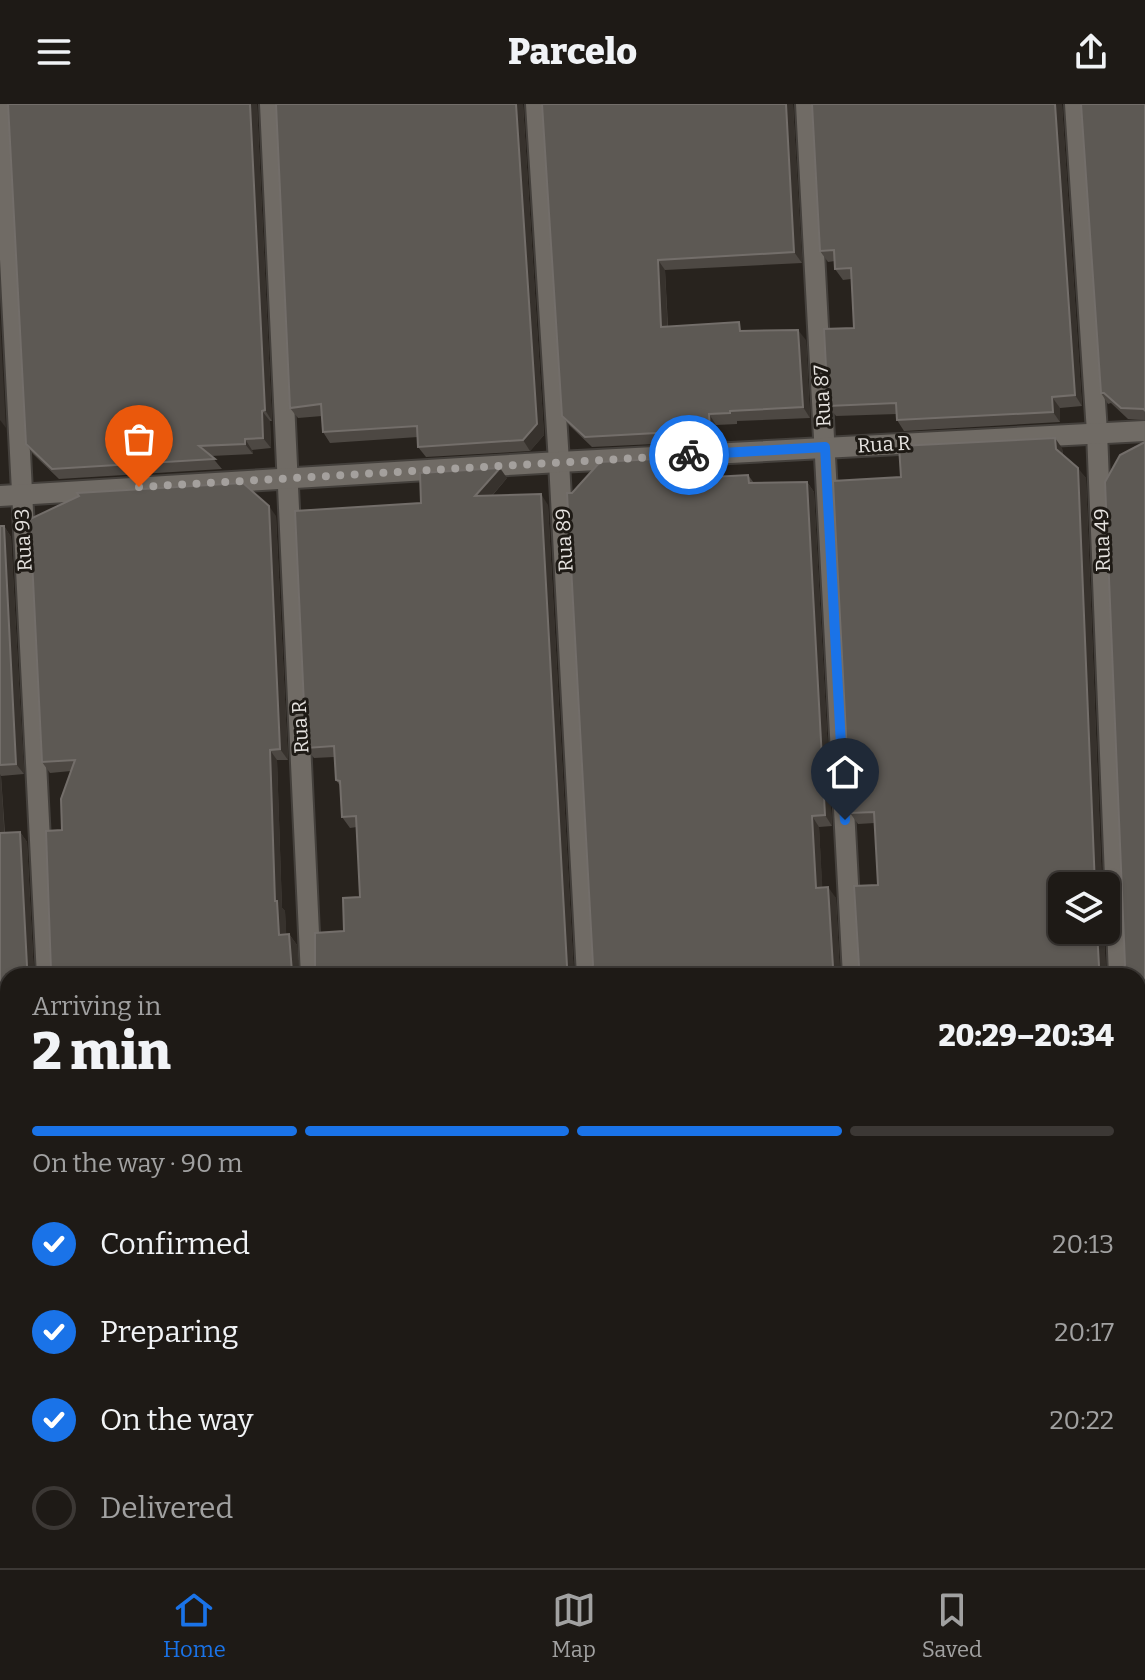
<!DOCTYPE html>
<html lang="en">
<head>
<meta charset="utf-8">
<style>
  :root { --surface:#1e1a16; --page:#26231f; --text:#f1f3f6; --muted:#a1a1a1; --line:#3c3835; --accent:#1a73e8 }
  body { margin:0; font-family:Bitter,serif; background:var(--page); color:var(--text); height:100vh; display:flex; flex-direction:column; font-size:30px; white-space:nowrap }
  * { box-sizing:border-box; margin:0 }
  p { font-size:26px; color:var(--muted) }
  .icon { flex:none; width:44px; height:44px; fill:none; stroke:currentColor; stroke-width:2; stroke-linecap:round; stroke-linejoin:round }
  .map { position:relative; flex:1; overflow:hidden }
  .sheet { position:absolute; left:0px; top:864px; width:1146px; height:600px; display:flex; flex-direction:column; background:var(--surface); border-radius:24px 24px 0 0; box-shadow:0 2px 6px #0004,0 0 0 2px var(--line) }
  .sheet>* { flex:none }
  .controls { position:absolute; left:1048px; top:768px; display:grid; gap:16px }
  .controls a { display:grid; place-items:center; width:72px; height:72px; border-radius:12px; background:var(--surface); box-shadow:0 2px 6px #0004,0 0 0 2px var(--line); font-size:40px }
  .pin { position:absolute; display:grid; place-items:center; width:68px; height:68px; color:#fff; margin:-82px -34px; border-radius:50% 50% 50% 0; rotate:-45deg; box-shadow:0 0 8px #0007 }
  .pin .icon { rotate:45deg }
  .courier { position:absolute; display:grid; place-items:center; width:80px; height:80px; margin:-40px; border:6px solid #1a73e8; border-radius:50%; background:#fff; color:#222; box-shadow:0 2px 10px #0007 }
  .headline em { font-style:normal; font-weight:800 }
  .headline div { display:flex; flex-direction:column-reverse }
  .headline { display:flex; align-items:center; justify-content:space-between; height:136px; padding:0 32px }
  h1 { font-size:52px; font-weight:800; line-height:60px }
  .bar { display:grid; grid-template-columns:repeat(4,1fr); gap:12px 8px; align-content:center; height:96px; padding:0 32px }
  .bar i { height:10px; border-radius:6px; background:var(--line) }
  .bar .current { background:var(--accent) }
  .bar p { grid-column:span 4 }
  ol { padding:0 32px; list-style:none }
  li { display:flex; align-items:center; gap:24px; height:88px }
  li p { margin-inline-start:auto }
  li .icon { padding:8px; border-radius:50%; background:var(--accent); color:#fff; stroke-width:4 }
  li:last-child { color:var(--muted) }
  li i { width:44px; height:44px; border:4px solid var(--line); border-radius:50% }
  header { display:flex; justify-content:space-between; align-items:center; height:104px; padding:0 32px; background:var(--surface); font-size:36px; font-weight:800 }
  .tab-bar { display:flex; justify-content:space-around; align-items:center; height:112px; border-top:2px solid var(--line); background:var(--surface); font-size:22px; color:var(--muted) }
  .tab-bar a { display:grid; justify-items:center; gap:4px }
  .tab-bar .current { color:var(--accent) }
  .map>svg:first-child { display:block }
  .lines { fill:none; stroke-linecap:round; stroke-linejoin:round }
  .street-casing { stroke:#44403c; stroke-width:24 }
  .street { stroke:#706b65; stroke-width:20 }
  .wall { fill:#4d4843 }
  .shaded-wall { fill:#37322d }
  .building { fill:#5d5954; stroke:#736e6a; stroke-width:2 }
  .done { stroke:#a4a09d; stroke-width:8; stroke-dasharray:0 14.4 }
  .route { stroke:#1a73e8; stroke-width:10 }
  .labels { text-anchor:middle; stroke-width:6; stroke-linejoin:round; paint-order:stroke }
  .street-label { font-size:20px; fill:#e7e4e1; stroke:#1e1a15 }
</style>
</head>
<body>
<header><svg class="icon" aria-label="menu" viewBox="0 0 24 24"><path d="M4 6h16M4 12h16M4 18h16"/></svg>Parcelo<svg class="icon" aria-label="share" viewBox="0 0 24 24"><path d="M12 15V3M7 8l5-5 5 5M5 13v7h14v-7"/></svg></header>
<div class="map">
<svg width="1145" height="1464" viewBox="0 0 1145 1464">
  <rect width="100%" height="100%" fill="#28231e"/>
  <g class="lines">
    <g class="street-casing">
      <g id="street">
        <path d="M2 0 47 872"/>
        <path d="M270 0 311 872"/>
        <path d="M536 0 559 358 587 872"/>
        <path d="M806 0 853 872"/>
        <path d="M1075 0 1097 328 1119 872"/>
        <path d="M0 392 559 358 1145 327"/>
        <path d="M1138 946H1145"/>
        <path d="M0 1006 8 1005"/>
        <path d="M1138 1149 1145 1242"/>
        <path d="M81 1456 82 1464"/>
        <path d="M347 1456V1464"/>
        <path d="M622 1456V1464"/>
        <path d="M887 1456 888 1464"/>
      </g>
    </g>
    <use href="#street" class="street"/>
  </g>
  <g class="wall">
    <path d="M257 0 272 317H270L271 344 252 346 253 350 211 352 222 365 59 375 33 350 26 340Z"/>
    <path d="M276 0H523L544 331 530 347 426 353 418 343V333L330 339 323 328 322 312 298 314 290 304Z"/>
    <path d="M542 0H793L802 159 665 166 668 222 746 227 806 236 810 314 737 317V320L716 321 717 337 592 343 570 322 562 312Z"/>
    <path d="M1145 0V316L1128 315 1111 299 1108 300 1101 289Z"/>
    <path d="M1062 1 1082 302 1060 304V318L904 327 897 316V310L836 312 828 302 854 224 851 175 843 176 835 165V157L828 158 820 147Z"/>
    <path d="M1145 338V923L1142 920 1138 921V872L1123 868 1125 861Z"/>
    <path d="M1062 344 1063 351 1086 374 1102 782H1062V826H1104L1106 872 859 862 878 781 875 719 858 720 850 709 901 373Z"/>
    <path d="M711 352 719 363V373L748 371 754 379 807 378 814 388 832 722 819 723 822 783 836 794 840 872H587L593 861 572 389Z"/>
    <path d="M507 374 492 392 548 401 574 872 315 867 344 827 360 793 357 723 350 724 342 713 341 683 336 676 334 653 314 654 306 644 421 399Z"/>
    <path d="M276 412 288 656H277L282 804 285 807 286 831 289 830 297 841 299 872H44L51 867 62 726 71 667 50 669 42 658Z"/>
    <path d="M0 422H4L11 433 24 670 1 672 5 729 20 728 27 738 34 871 8 872V992L0 994Z"/>
    <path d="M1145 976V1106L1138 1107V982Z"/>
  </g>
  <g class="shaded-wall">
    <path d="M250 0H257L272 317 265 306Z"/>
    <path d="M516 0H523L544 331 530 347 523 336Z"/>
    <path d="M786 0H793L802 159 794 148Z"/>
    <path d="M1055 0H1062L1082 302 1075 291Z"/>
    <path d="M658 156 665 166 668 233 661 223Z"/>
    <path d="M0 213 6 324 0 316Z"/>
    <path d="M798 226 806 236 810 314 803 303Z"/>
    <path d="M1052 293 1060 304V318L1053 308Z"/>
    <path d="M262 307 270 317 271 344 263 334Z"/>
    <path d="M709 310 716 321 717 337 710 326Z"/>
    <path d="M1055 334 1062 344 1063 356 1056 345Z"/>
    <path d="M245 335 252 346 253 350 245 340Z"/>
    <path d="M711 352 719 363 720 384 712 373Z"/>
    <path d="M500 364 507 374 482 403 475 392Z"/>
    <path d="M1078 364 1086 374 1102 782H1095Z"/>
    <path d="M807 378 814 388 832 722 825 711Z"/>
    <path d="M541 390 548 401 574 872 569 869 567 862Z"/>
    <path d="M269 402 276 412 288 656 280 645Z"/>
    <path d="M4 422 11 433 24 670 16 660Z"/>
    <path d="M270 646 277 656 282 804 285 807 287 842 279 831 275 797Z"/>
    <path d="M0 670 1 672 5 739 0 732Z"/>
    <path d="M812 712 819 723 823 794 816 784Z"/>
    <path d="M20 728 27 738 34 872H31L27 862Z"/>
    <path d="M828 783 836 794 840 872H839L833 863Z"/>
    <path d="M1097 826H1104L1106 872 1099 862Z"/>
    <path d="M289 830 297 841 299 872H295L292 868Z"/>
    <path d="M62 1456H69V1464H68Z"/>
    <path d="M328 1456H334L335 1464 329 1461Z"/>
    <path d="M603 1456H610L609 1464H607Z"/>
    <path d="M868 1456H875V1464H874Z"/>
  </g>
  <g class="building">
    <path d="M8 0H250L265 306 262 307 263 334 245 335V340L199 342 215 355 52 365 26 340Z"/>
    <path d="M276 0H516L537 320 523 336 418 343 417 322 323 328 321 300 290 304Z"/>
    <path d="M542 0H786L794 148 658 156 661 223 739 218 740 227 798 226 803 303 730 307V309L709 310 710 326 585 333 562 312Z"/>
    <path d="M812 0H1055L1075 291 1052 293 1053 308 897 316 896 299 828 302 824 225 854 224 851 164 835 165 834 146 820 147Z"/>
    <path d="M1081 0H1145V307L1144 305 1121 304 1104 289H1101Z"/>
    <path d="M1055 334 1056 345 1078 364 1095 782H1062V826H1097L1099 862 1105 872H853L859 862 854 782 878 781 874 708 850 709 833 377 901 373 899 342Z"/>
    <path d="M1145 338V920L1138 913V872H1117L1123 868 1125 861 1105 378 1120 351Z"/>
    <path d="M711 352 712 373 748 371 749 379 807 378 825 711 812 712 816 784 828 783 833 863 839 872H587L593 861 567 389H572L600 358Z"/>
    <path d="M500 364 475 392 541 390 567 862 569 869 575 872H308L315 867V829L344 827 343 794 360 793 356 712 342 713 340 677 336 676 334 642 306 644 295 407 421 399 420 369Z"/>
    <path d="M243 379 269 402 280 645 270 646 275 797H277L279 831 289 830 292 868 297 872H44L51 867 46 727 62 726 61 695 75 656 42 658 30 415 79 392 77 389Z"/>
    <path d="M0 422H4L16 660 0 661Z"/>
    <path d="M20 728 27 862 29 869 36 872H8V985L6 983 0 982V729Z"/>
    <path d="M1145 976V1094L1138 1095V982Z"/>
    <path d="M0 1036H8V1456H62L68 1464H0Z"/>
    <path d="M1145 1242V1464H888L892 1456H1138V1244Z"/>
    <path d="M86 1456H328L329 1461 336 1464H82Z"/>
    <path d="M351 1456H603L607 1464H345L350 1461Z"/>
    <path d="M626 1456H868L874 1464H621Z"/>
  </g>
  <g class="lines">
    <path class="done" d="M139 383 689 351"/>
    <path class="route" d="M689 351 825 343 845 716"/>
  </g>
  <g class="labels">
    <g class="street-label">
      <text transform="translate(822 292) rotate(-93)" y="7">Rua 87</text>
      <text transform="translate(884 340) rotate(-3)" y="7">Rua R</text>
      <text transform="translate(23 436) rotate(-93)" y="7">Rua 93</text>
      <text transform="translate(564 436) rotate(-93)" y="7">Rua 89</text>
      <text transform="translate(1102 436) rotate(-92)" y="7">Rua 49</text>
      <text transform="translate(300 623) rotate(-93)" y="7">Rua R</text>
    </g>
  </g>
</svg>
<div class="controls">
<a><svg class="icon" aria-label="layers" viewBox="0 0 24 24"><path d="M12 4l9 5-9 5-9-5zM3 14l9 5 9-5"/></svg></a>
</div>
<div class="pin" style="left:139px;top:383px;background:#ea580c"><svg class="icon" aria-label="bag" viewBox="0 0 24 24"><path d="M5 8h14l-1 12H6zM9 8a3 3 0 0 1 6 0"/></svg></div>
<div class="pin" style="left:845px;top:716px;background:#1f2937"><svg class="icon" aria-label="home" viewBox="0 0 24 24"><path d="M3 11l9-7 9 7M6 9v11h12V9"/></svg></div>
<div class="courier" style="left:689px;top:351px"><svg class="icon" aria-label="bike" viewBox="0 0 24 24"><circle cx="6" cy="16" r="4"/><circle cx="18" cy="16" r="4"/><path d="M6 16l4-8h5l3 8M10 8l3 8H6M13 5h3"/></svg></div>
<section class="sheet">
<div class="headline"><div><h1>2 min</h1><p>Arriving in</p></div><em>20:29–20:34</em></div>
<div class="bar"><i class="current"></i><i class="current"></i><i class="current"></i><i></i><p>On the way · 90 m</p></div>
<ol>
<li><svg class="icon" aria-label="check" viewBox="0 0 24 24"><path d="M5 12l5 5 9-10"/></svg>Confirmed<p>20:13</p></li>
<li><svg class="icon" aria-label="check" viewBox="0 0 24 24"><path d="M5 12l5 5 9-10"/></svg>Preparing<p>20:17</p></li>
<li><svg class="icon" aria-label="check" viewBox="0 0 24 24"><path d="M5 12l5 5 9-10"/></svg>On the way<p>20:22</p></li>
<li><i></i>Delivered</li>
</ol>
</section>
</div>
<nav class="tab-bar">
<a class="current"><svg class="icon" aria-label="home" viewBox="0 0 24 24"><path d="M3 11l9-7 9 7M6 9v11h12V9"/></svg>Home</a>
<a><svg class="icon" aria-label="map" viewBox="0 0 24 24"><path d="M3 6l6-2 6 2 6-2v14l-6 2-6-2-6 2zM9 4v14M15 6v14"/></svg>Map</a>
<a><svg class="icon" aria-label="saved" viewBox="0 0 24 24"><path d="M7 4h10v16l-5-4-5 4z"/></svg>Saved</a>
</nav>
</body>
</html>
